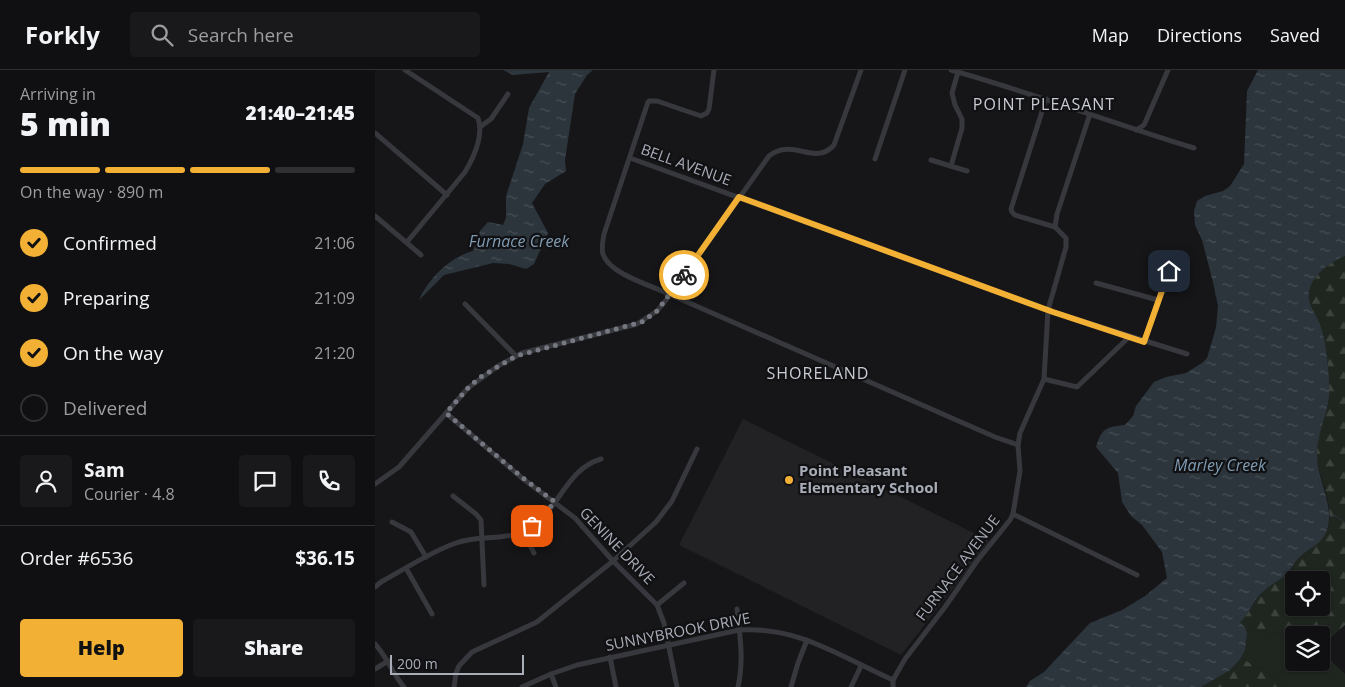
<!DOCTYPE html>
<html lang="en">
<head>
<meta charset="utf-8">
<style>
  :root { --surface:#101012; --page:#19191b; --text:#f1f3f6; --muted:#9c9d9f; --line:#303032; --accent:#f2b134 }
  body { margin:0; font-family:"Open Sans",sans-serif; background:var(--page); color:var(--text); height:100vh; display:flex; flex-direction:column; font-size:19px; white-space:nowrap }
  * { box-sizing:border-box; margin:0 }
  p { font-size:16px; color:var(--muted) }
  .icon { flex:none; width:28px; height:28px; fill:none; stroke:currentColor; stroke-width:2; stroke-linecap:round; stroke-linejoin:round }
  .map { position:relative; flex:1; overflow:hidden }
  .sheet { display:flex; flex-direction:column; background:var(--surface); width:375px }
  .sheet>* { flex:none }
  .tools { position:absolute; left:910px; top:501px; display:grid; gap:10px }
  .tools a { display:grid; place-items:center; width:45px; height:45px; border-radius:5px; background:var(--surface); box-shadow:0 1px 4px #0004,0 0 0 1px var(--line); font-size:25px }
  .scale { position:absolute; left:15px; bottom:12px; width:134px; box-sizing:border-box; padding-left:5px; border:2px solid #a8adb8; border-top:0; font-size:14px; line-height:18px; white-space:nowrap; color:#a8adb8; -webkit-text-stroke:4px #111113; paint-order:stroke }
  .pin { position:absolute; display:grid; place-items:center; width:42px; height:42px; color:#fff; margin:-21px; border-radius:10px; box-shadow:0 2px 8px #0006 }
  .courier { position:absolute; display:grid; place-items:center; width:50px; height:50px; margin:-25px; border:4px solid #f2b134; border-radius:50%; background:#fff; color:#222; box-shadow:0 1px 6px #0007 }
  .overview em { font-style:normal; font-weight:800 }
  .overview div { display:flex; flex-direction:column-reverse }
  .overview { display:flex; align-items:center; justify-content:space-between; height:85px; padding:0 20px }
  h1 { font-size:32px; font-weight:800; line-height:38px }
  .bar { display:grid; grid-template-columns:repeat(4,1fr); gap:8px 5px; align-content:center; height:60px; padding:0 20px }
  .bar i { height:6px; border-radius:4px; background:var(--line) }
  .bar .selected { background:var(--accent) }
  .bar p { grid-column:span 4 }
  .line { display:flex; align-items:center; gap:12px; padding:0 20px; border-top:1px solid var(--line) }
  .line div { flex:1 }
  .round { display:grid; place-items:center; flex:none; width:52px; height:52px; border-radius:5px; background:var(--page) }
  ol { padding:0 20px; list-style:none }
  li { display:flex; align-items:center; gap:15px; height:55px }
  li p { margin-inline-start:auto }
  li .icon { padding:5px; border-radius:50%; background:var(--accent); color:#111; stroke-width:4 }
  li:last-child { color:var(--muted) }
  li i { width:28px; height:28px; border:2px solid var(--line); border-radius:50% }
  .action { display:flex; gap:10px; margin-top:auto; padding:10px 20px }
  .action a { flex:1; height:58px; border-radius:5px; background:var(--accent); color:#111; font-size:20px; font-weight:800; line-height:58px; text-align:center }
  .action a+a { background:var(--page); color:var(--text) }
  header { display:flex; align-items:center; gap:30px; box-sizing:border-box; height:70px; padding:0 25px; background:var(--surface); border-bottom:1px solid var(--line) }
  header strong { font-size:24px }
  nav { display:flex; gap:28px; margin-inline-start:auto; font-size:18px }
  .search { width:350px; height:45px; background:var(--page); display:flex; align-items:center; gap:12px; box-sizing:border-box; padding:0 18px; border-radius:5px; color:var(--muted); font-size:19px }
  main { display:flex; flex:1; min-height:0 }
  .map>svg:first-child { display:block }
  .built { fill:#222225 }
  .grass { fill:#1e261f }
  .forest { fill:url(#forest-firs); fill-rule:evenodd }
  .water { fill:url(#water-ripples) }
  .lines { fill:none; stroke-linecap:round; stroke-linejoin:round }
  .stream { stroke:#2c353c; stroke-width:1 }
  .street { stroke:#37383d; stroke-width:5 }
  .done { stroke:#757880; stroke-width:5; stroke-dasharray:0 9 }
  .route { stroke:#f2b134; stroke-width:6 }
  .poi-dot { fill:#f2b134; stroke:#111113; stroke-width:2 }
  .labels { text-anchor:middle; stroke-width:4.5; stroke-linejoin:round; paint-order:stroke }
  .street-label { font-size:15px; fill:#a8adb8; stroke:#111113 }
  .poi-label { font-size:15px; font-weight:bold; fill:#a8adb8; stroke:#111113; text-anchor:start }
  .neighbourhood-label { font-size:16px; letter-spacing:1px; fill:#c9ccd4; stroke:#111113 }
  .water-label { font-size:16px; font-style:italic; fill:#7f9bb3; stroke:#111113 }
</style>
</head>
<body>
<header>
<strong>Forkly</strong>
<div class="search"><svg class="icon" aria-label="search" viewBox="0 0 24 24"><circle cx="10" cy="10" r="6"/><path d="M15 15l6 6"/></svg>Search here</div>
<nav><a>Map</a><a>Directions</a><a>Saved</a></nav>
</header>
<main>
<section class="sheet">
<div class="overview"><div><h1>5 min</h1><p>Arriving in</p></div><em>21:40–21:45</em></div>
<div class="bar"><i class="selected"></i><i class="selected"></i><i class="selected"></i><i></i><p>On the way · 890 m</p></div>
<ol>
<li><svg class="icon" aria-label="check" viewBox="0 0 24 24"><path d="M5 12l5 5 9-10"/></svg>Confirmed<p>21:06</p></li>
<li><svg class="icon" aria-label="check" viewBox="0 0 24 24"><path d="M5 12l5 5 9-10"/></svg>Preparing<p>21:09</p></li>
<li><svg class="icon" aria-label="check" viewBox="0 0 24 24"><path d="M5 12l5 5 9-10"/></svg>On the way<p>21:20</p></li>
<li><i></i>Delivered</li>
</ol>
<div class="line" style="height:90px"><a class="round"><svg class="icon" aria-label="person" viewBox="0 0 24 24"><circle cx="12" cy="8" r="4"/><path d="M4 21q1-7 8-7t8 7"/></svg></a><div><b>Sam</b><p>Courier · 4.8</p></div><a class="round"><svg class="icon" aria-label="chat" viewBox="0 0 24 24"><path d="M4 5h16v11H9l-5 4z"/></svg></a><a class="round"><svg class="icon" aria-label="phone" viewBox="0 0 24 24"><path d="M5 4h4l2 5-3 2q2 4 5 5l2-3 5 2v4C11 20 4 13 5 4z"/></svg></a></div>
<div class="line" style="height:65px"><div>Order #6536</div><b>$36.15</b></div>
<div class="action"><a>Help</a><a>Share</a></div>
</section>
<div class="map">
<svg width="970" height="617" viewBox="0 0 970 617">
  <defs>
    <pattern id="forest-firs" width="22" height="20" patternUnits="userSpaceOnUse" patternTransform="scale(1.25)"><rect width="22" height="20" fill="#1e261f"/><path d="M5 1l3.5 6h-7zM16 11l3.5 6h-7z" fill="#3c433d"/></pattern>
    <pattern id="water-ripples" width="26" height="14" patternUnits="userSpaceOnUse" patternTransform="scale(1.25)"><rect width="26" height="14" fill="#2c353c"/><path d="M2 4q2-2 4 0t4 0M15 11q2-2 4 0t4 0" fill="none" stroke="#485056"/></pattern>
  </defs>
  <rect width="100%" height="100%" fill="#161618"/>
  <path class="built" d="M368 349 615 471 526 585 304 475Z"/>
  <path class="grass" d="M871 559 919 566V592H946V581L970 604V617H912L889 601 866 588C871 579 873 569 871 559Z"/>
  <g class="forest">
    <path d="M970 186V555L946 576V565L919 566 871 559 864 552C875 544 878 531 887 522 896 513 908 507 917 498 920 494 922 489 926 486 937 476 948 473 953 456 959 434 945 411 942 389 939 363 955 340 954 314 953 298 952 281 948 265 944 252 932 237 934 222 938 204 954 193 970 186ZM919 510H946V538H919Z"/>
    <path d="M866 588 889 601 912 617H826L854 600Z"/>
  </g>
  <g class="water">
    <path d="M128 0H218L212 5 200 24 190 90 191 101 170 114 157 133 173 163 159 194 151 199 134 194 118 193 69 205 44 230C53 209 75 187 98 181L105 161 113 152 128 155 131 148V126L148 74 154 38 174 2 138 5Z"/>
    <path d="M883 0H970V186C954 193 938 204 934 222 932 234 941 244 945 254 948 263 950 272 951 280 953 297 956 317 953 333 949 351 942 367 942 385 942 411 960 434 952 460 947 474 936 477 926 486 920 491 917 498 912 504 902 512 891 517 882 528 876 536 873 545 865 552L871 559 872 564 870 580 866 588 855 600 826 617H651L655 611 669 602 715 553 747 540 770 526 792 508 787 482 767 455 756 446 747 432 743 403 721 377C727 358 731 357 750 355L758 346 761 336 779 312 791 307 811 303 827 293 832 288 841 258 843 236 838 212 827 170 820 155 819 141 822 131 830 126 848 121 855 116 869 94 872 21Z"/>
  </g>
  <g class="lines">
    <path class="stream" d="M954 446H961L970 453"/>
    <g class="street">
      <path d="M30 0 103 48C109 66 99 87 90 102L32 172"/>
      <path d="M339 0 334 39 332 43 326 46 282 31H274L273 32 229 164C228 171 226 178 228 184 233 202 271 214 287 221L620 367 643 375"/>
      <path d="M576 0C658 23 737 53 819 78"/>
      <path d="M671 29 636 139 637 142 640 145 680 157"/>
      <path d="M105 57 116 49 133 24"/>
      <path d="M761 60 769 55 793 0"/>
      <path d="M0 63 72 125"/>
      <path d="M255 88 678 242 812 284"/>
      <path d="M500 89 530 0"/>
      <path d="M556 90 592 101"/>
      <path d="M576 96 587 58V49L580 35 577 23 583 2"/>
      <path d="M0 146 46 185"/>
      <path d="M680 157 682 144 715 44"/>
      <path d="M721 213 783 230"/>
      <path d="M90 234 141 286"/>
      <path d="M769 271 794 201"/>
      <path d="M669 309 702 317 754 267"/>
      <path d="M71 343 147 408 200 448 238 491 282 535 289 553 302 617"/>
      <path d="M0 414 24 397 93 318 123 296 147 283 262 254 282 241 296 224 394 86C419 67 440 97 459 75L486 0"/>
      <path d="M78 426 101 444 106 450 109 515"/>
      <path d="M638 444 762 505"/>
      <path d="M17 452 36 462 51 487"/>
      <path d="M148 462 159 483"/>
      <path d="M31 498 57 544"/>
      <path d="M0 517 6 512C30 499 55 482 81 473 105 464 133 472 155 458 184 440 191 399 226 389"/>
      <path d="M282 535 309 513"/>
      <path d="M362 539C365 566 369 590 363 617"/>
      <path d="M0 574C12 587 18 604 29 617"/>
      <path d="M235 587 241 617"/>
      <path d="M0 599 13 591"/>
      <path d="M176 604 181 617"/>
      <path d="M79 617 81 603 84 596 97 582 162 552 238 491 281 452 297 431 322 379"/>
      <path d="M147 617 176 604 202 595 364 560C424 556 466 587 518 610"/>
      <path d="M416 617 423 593 432 570"/>
      <path d="M476 617 486 596"/>
      <path d="M518 617V610L530 589 570 537 602 491 635 450 638 444 645 401 643 375 645 363 669 309 673 240 691 177V168L680 157"/>
    </g>
  </g>
  <g class="lines">
    <path class="done" d="M157 456 180 432 148 408 71 343 93 318 104 308 141 286 267 252 282 241 309 205"/>
    <path class="route" d="M309 205 364 127 678 242 769 272 794 201"/>
  </g>
  <circle class="poi-dot" cx="414" cy="410" r="5"/>
  <g class="labels">
    <g class="street-label">
      <text transform="translate(311 95) rotate(20)" y="5">BELL AVENUE</text>
      <text transform="translate(242 476) rotate(46)" y="5">GENINE DRIVE</text>
      <text transform="translate(583 498) rotate(-53)" y="5">FURNACE AVENUE</text>
      <text transform="translate(303 562) rotate(-11)" y="5">SUNNYBROOK DRIVE</text>
    </g>
    <g class="poi-label">
      <text x="424" y="406">Point Pleasant<tspan x="424" dy="17">Elementary School</tspan></text>
    </g>
    <g class="neighbourhood-label">
      <text x="669" y="40">POINT PLEASANT</text>
      <text x="443" y="309">SHORELAND</text>
    </g>
    <g class="water-label">
      <text x="144" y="177">Furnace Creek</text>
      <text x="845" y="401">Marley Creek</text>
    </g>
  </g>
</svg>
<div class="tools">
<a><svg class="icon" aria-label="locate" viewBox="0 0 24 24"><circle cx="12" cy="12" r="6"/><path d="M12 2v4M12 18v4M2 12h4M18 12h4"/></svg></a>
<a><svg class="icon" aria-label="layers" viewBox="0 0 24 24"><path d="M12 4l9 5-9 5-9-5zM3 14l9 5 9-5"/></svg></a>
</div>
<div class="scale">200 m</div>
<div class="pin" style="left:157px;top:456px;background:#ea580c"><svg class="icon" aria-label="bag" viewBox="0 0 24 24"><path d="M5 8h14l-1 12H6zM9 8a3 3 0 0 1 6 0"/></svg></div>
<div class="pin" style="left:794px;top:201px;background:#1f2937"><svg class="icon" aria-label="home" viewBox="0 0 24 24"><path d="M3 11l9-7 9 7M6 9v11h12V9"/></svg></div>
<div class="courier" style="left:309px;top:205px"><svg class="icon" aria-label="bike" viewBox="0 0 24 24"><circle cx="6" cy="16" r="4"/><circle cx="18" cy="16" r="4"/><path d="M6 16l4-8h5l3 8M10 8l3 8H6M13 5h3"/></svg></div>
</div>
</main>
</body>
</html>
